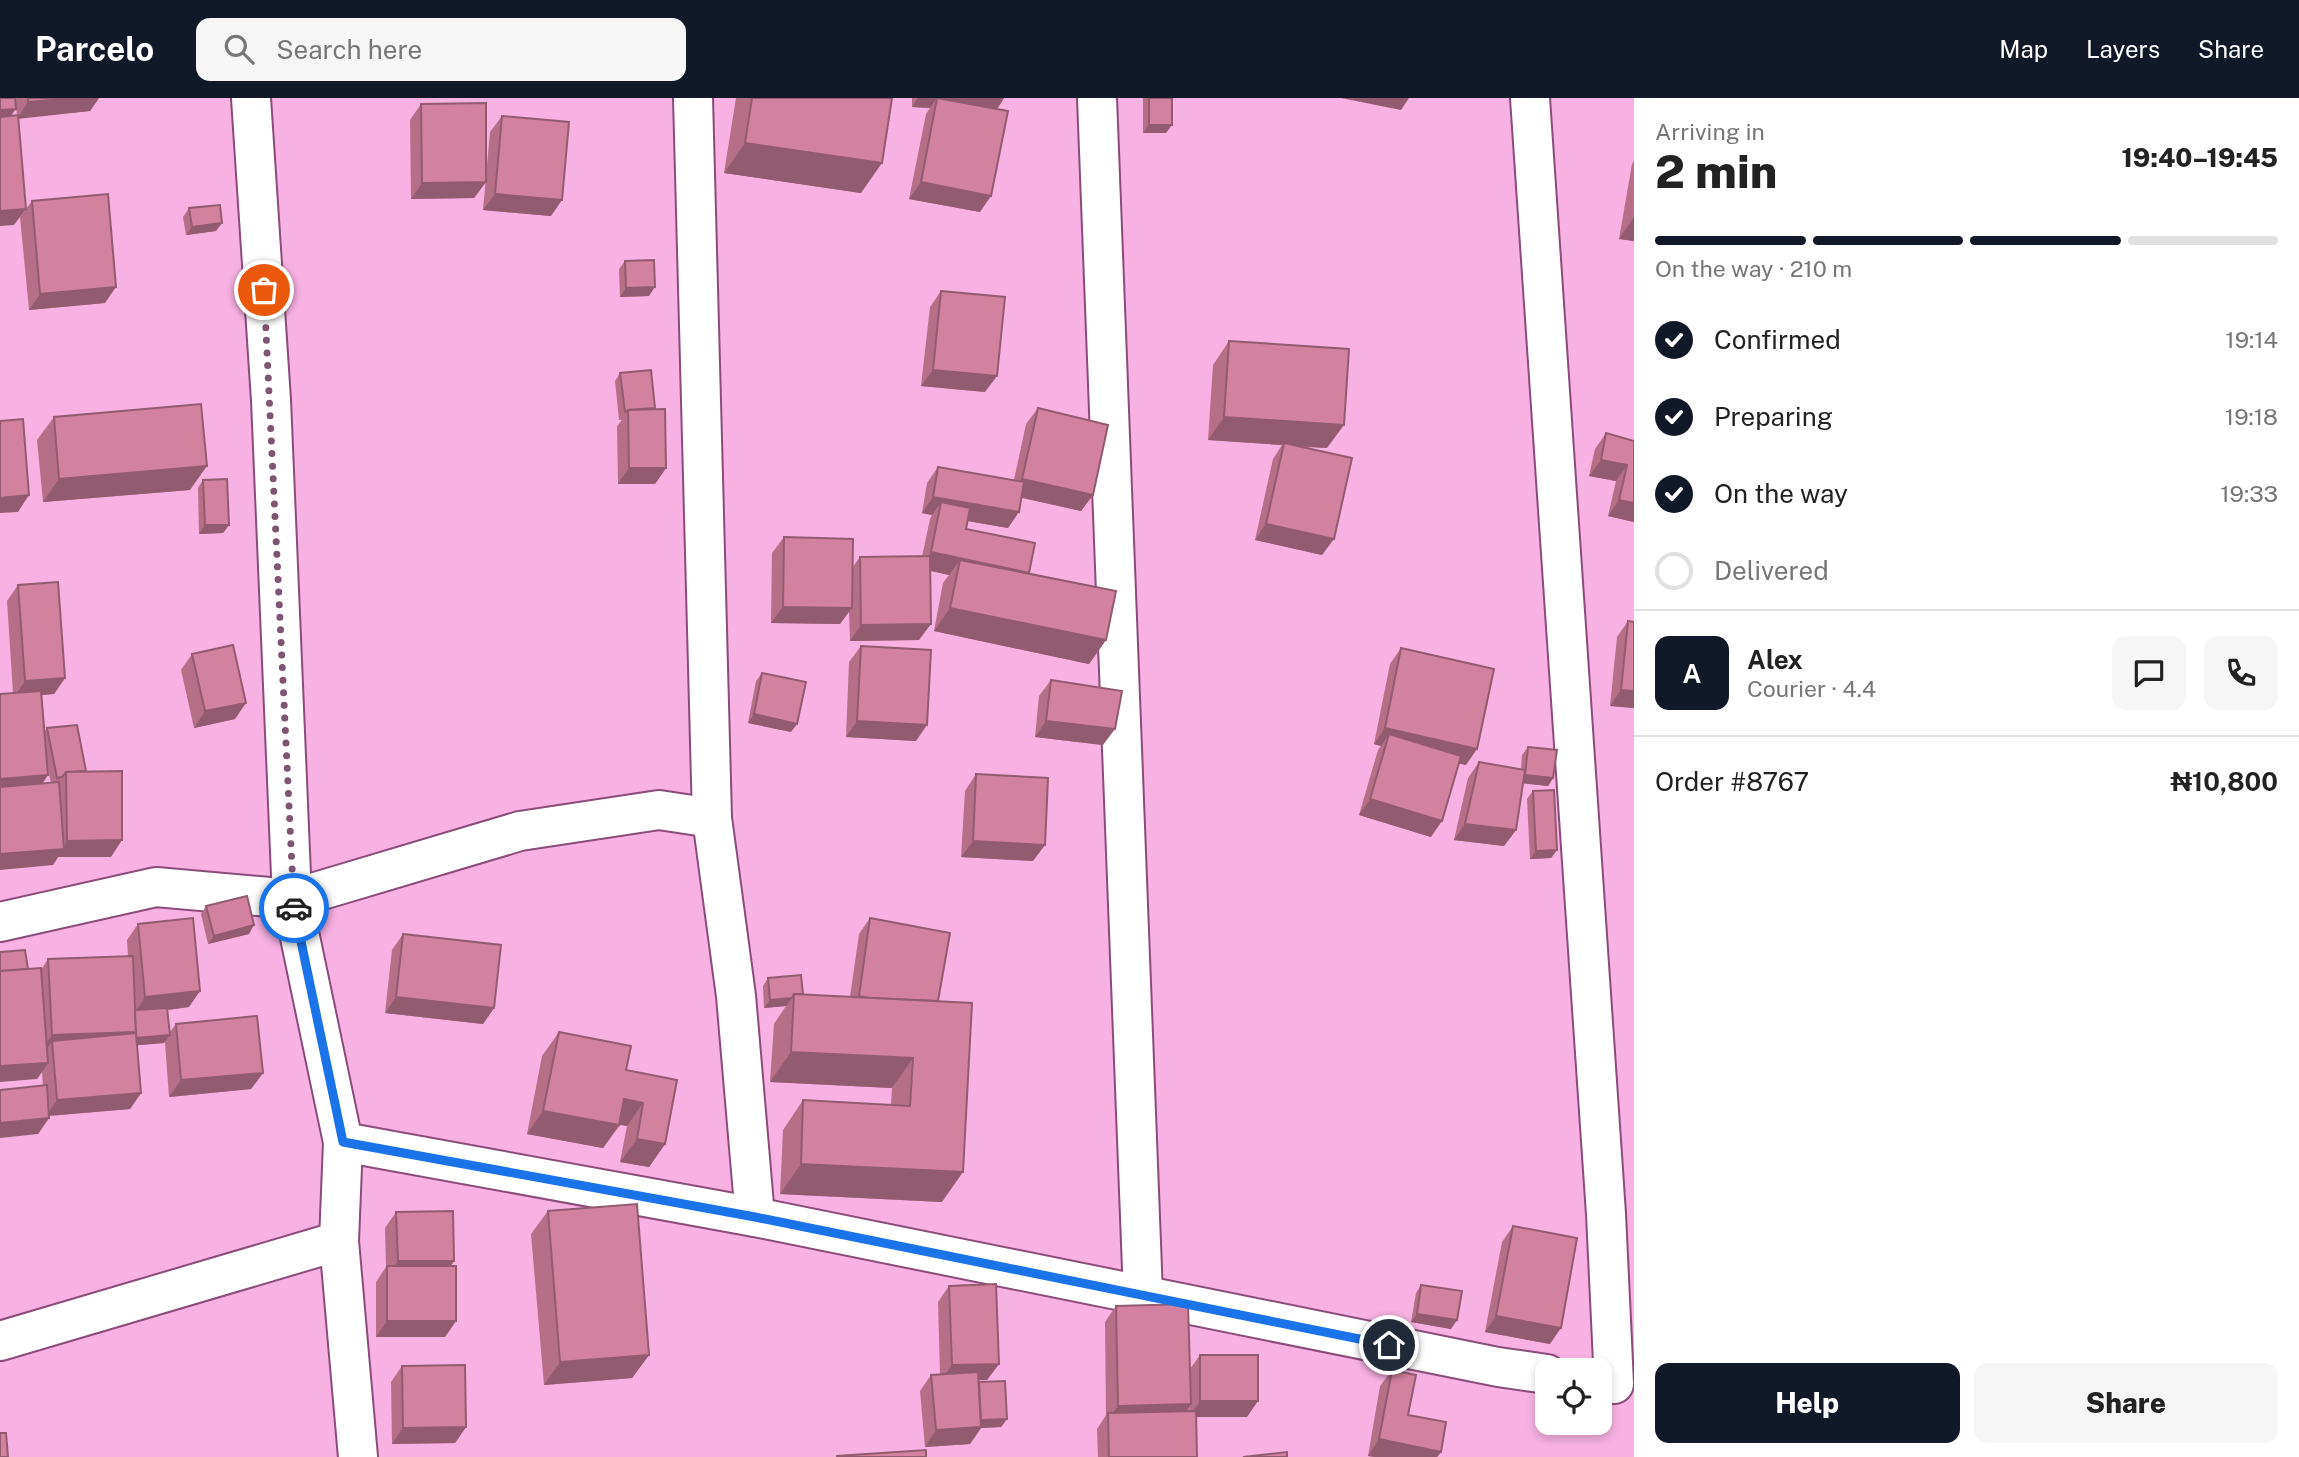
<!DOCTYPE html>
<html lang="en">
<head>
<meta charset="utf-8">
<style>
  :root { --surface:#fff; --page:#f6f6f6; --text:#222; --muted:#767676; --line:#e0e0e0; --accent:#111827 }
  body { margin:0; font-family:"Public Sans",sans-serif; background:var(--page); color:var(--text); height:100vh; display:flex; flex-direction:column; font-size:26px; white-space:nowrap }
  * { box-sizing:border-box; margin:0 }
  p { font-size:23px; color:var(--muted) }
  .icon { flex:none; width:38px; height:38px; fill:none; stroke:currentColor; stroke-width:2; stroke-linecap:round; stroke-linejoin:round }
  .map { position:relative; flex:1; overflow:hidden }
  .panel { display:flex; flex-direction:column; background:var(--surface); width:665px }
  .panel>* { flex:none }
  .controls { position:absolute; left:1535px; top:1260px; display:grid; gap:14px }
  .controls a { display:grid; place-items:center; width:77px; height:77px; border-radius:14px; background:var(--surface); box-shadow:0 4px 10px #0003; font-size:35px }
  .pin { position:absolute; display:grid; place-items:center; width:60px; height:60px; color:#fff; margin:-30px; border:4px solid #fff; border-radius:50%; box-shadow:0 2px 7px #0007 }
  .courier { position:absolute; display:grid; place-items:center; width:70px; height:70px; margin:-35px; border:5px solid #1a73e8; border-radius:50%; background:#fff; color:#222; box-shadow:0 2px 9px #0007 }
  .headline em { font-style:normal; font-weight:800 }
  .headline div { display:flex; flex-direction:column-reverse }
  .headline { display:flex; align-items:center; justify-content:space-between; height:119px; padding:0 21px }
  h1 { font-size:46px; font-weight:800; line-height:52px }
  .bar { display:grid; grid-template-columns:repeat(4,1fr); gap:10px 7px; align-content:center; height:84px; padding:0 21px }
  .bar i { height:9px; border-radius:5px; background:var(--line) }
  .bar .selected { background:var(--accent) }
  .bar p { grid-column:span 4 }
  .line { display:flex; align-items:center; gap:18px; padding:0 21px; border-top:2px solid var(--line) }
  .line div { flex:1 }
  .round { display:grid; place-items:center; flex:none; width:74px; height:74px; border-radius:14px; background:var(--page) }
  ol { padding:0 21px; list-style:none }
  li { display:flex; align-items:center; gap:21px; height:77px }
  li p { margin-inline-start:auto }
  li .icon { padding:7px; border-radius:50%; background:var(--accent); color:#fff; stroke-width:4 }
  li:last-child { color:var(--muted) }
  li i { width:38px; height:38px; border:4px solid var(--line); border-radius:50% }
  .cta { display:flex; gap:14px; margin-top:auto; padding:14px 21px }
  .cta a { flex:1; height:80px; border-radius:14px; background:var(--accent); color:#fff; font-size:28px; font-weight:800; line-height:80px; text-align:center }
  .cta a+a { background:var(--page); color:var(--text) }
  header { display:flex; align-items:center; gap:42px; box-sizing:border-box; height:98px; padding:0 35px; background:var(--accent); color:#fff }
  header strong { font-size:33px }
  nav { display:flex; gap:38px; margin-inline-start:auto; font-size:24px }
  .search { width:490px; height:63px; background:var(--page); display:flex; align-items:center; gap:18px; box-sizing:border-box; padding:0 24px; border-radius:14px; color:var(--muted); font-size:26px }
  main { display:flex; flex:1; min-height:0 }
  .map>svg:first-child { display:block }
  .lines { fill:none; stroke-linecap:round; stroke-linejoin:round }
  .minor-casing { stroke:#8a4c7a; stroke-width:42 }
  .minor { stroke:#fff; stroke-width:38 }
  .wall { fill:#b57088; fill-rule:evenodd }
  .shaded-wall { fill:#935b6f }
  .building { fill:#d2829e; stroke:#935b6f; stroke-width:2 }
  .done { stroke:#7d5472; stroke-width:7; stroke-dasharray:0 12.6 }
  .route { stroke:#1a73e8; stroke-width:9 }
</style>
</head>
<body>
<header>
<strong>Parcelo</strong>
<div class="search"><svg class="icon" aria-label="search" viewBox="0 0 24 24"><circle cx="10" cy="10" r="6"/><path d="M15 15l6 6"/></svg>Search here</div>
<nav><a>Map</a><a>Layers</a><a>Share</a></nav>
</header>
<main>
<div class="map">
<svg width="1634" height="1359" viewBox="0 0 1634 1359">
  <rect width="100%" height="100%" fill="#f7b1e3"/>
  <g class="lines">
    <g class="minor-casing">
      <g id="minor">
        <path d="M251 0 271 302 292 801 343 1044 755 1119 1498 1269 1547 1276"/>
        <path d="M693 0 712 720"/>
        <path d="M1097 0 1143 1197"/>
        <path d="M1530 0 1606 1116 1614 1286"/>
        <path d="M0 824 156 789 292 801 520 733 659 712 712 720 736 898 755 1119"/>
        <path d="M343 1044 339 1143 358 1359"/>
        <path d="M0 1243 339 1143"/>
      </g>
    </g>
    <use href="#minor" class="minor"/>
  </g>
  <g class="wall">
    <path d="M15 0H99L90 13 18 20 14 127 10 18 17 17Z"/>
    <path d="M736 0H892L861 95 724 75Z"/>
    <path d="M912 0H1004L997 11 980 114 909 101 926 16 930 10 912 9Z"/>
    <path d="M1143 0H1172L1166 35H1143Z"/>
    <path d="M421 6 486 84 474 100 411 101 410 22Z"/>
    <path d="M502 18 551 118 483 112 490 34Z"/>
    <path d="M1634 63V143L1619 141 1632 66Z"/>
    <path d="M32 103 105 205 29 212 20 119Z"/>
    <path d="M189 110 216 133 186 137 183 119Z"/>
    <path d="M625 163 649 198 620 199 619 171Z"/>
    <path d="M941 193 985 294 921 288 930 209Z"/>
    <path d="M1229 243 1327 350 1303 349 1322 457 1255 442 1273 361 1282 347 1208 342 1213 267Z"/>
    <path d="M620 275 654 312 666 370 655 386H618L617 328 622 322H619L615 283Z"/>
    <path d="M1038 310 1093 397 1081 413 1022 400 1008 430 968 423 966 431 1029 475 1106 542 1089 566 934 533 943 485 949 477 930 473 919 542 850 543 849 513 840 526 771 525 772 455 784 439 852 470 860 459H922L930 421 932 417 922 415 927 385 938 369 1014 382 1026 326Z"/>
    <path d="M54 319 190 392 43 404 37 342Z"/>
    <path d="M1606 335 1634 343V424L1608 418 1616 383 1589 378 1595 351Z"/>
    <path d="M203 382 229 427 223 435 199 436 198 390Z"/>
    <path d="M18 487 65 580 54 596 42 597 45 633 47 630 86 673 111 759H58L53 767 13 595 7 503ZM48 672 51 685 42 686 48 677Z"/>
    <path d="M1628 523 1634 610 1610 608 1617 539Z"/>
    <path d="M861 548 916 643 846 639 849 564Z"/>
    <path d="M1401 550 1466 667 1458 665 1431 739 1359 717 1378 652 1381 648 1374 646 1390 566Z"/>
    <path d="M192 556 235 621 194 630 181 572Z"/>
    <path d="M762 575 791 634 748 625 756 583Z"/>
    <path d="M1051 582 1103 647 1035 639 1039 598Z"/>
    <path d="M1528 649 1553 680 1548 688 1523 685 1516 732 1504 748 1454 742 1468 680 1479 664 1521 671 1522 657Z"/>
    <path d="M976 676 1033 763 961 759 965 693Z"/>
    <path d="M1533 693 1557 752 1551 760 1530 761 1527 701Z"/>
    <path d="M206 808 249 836 208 846 201 816Z"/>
    <path d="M870 820 938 903 942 1104 780 1096 783 1032 803 1002 891 1007 892 990 770 984 774 926 786 908 764 910 763 888 768 880 803 896 850 899 859 836Z"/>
    <path d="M138 826 189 909 168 912 169 935 176 926 263 975 251 991 169 999 165 944 164 945 137 947 141 995 130 1011 49 1018V1020L38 1036 43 988 42 974 37 981 28 871 41 872 48 861 128 858 127 842Z"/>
    <path d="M403 836 494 910 483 926 385 915 392 852Z"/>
    <path d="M559 934 626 972 665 1046 649 1069 620 1064 627 1028 620 1027 603 1050 527 1036 542 958Z"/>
    <path d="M548 1113 649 1257 632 1280 544 1287 531 1136Z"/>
    <path d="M396 1114 454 1163 451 1168 456 1223 445 1239H376V1184L386 1169 385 1130Z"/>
    <path d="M1513 1128 1550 1246 1485 1234 1502 1144Z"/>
    <path d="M1421 1187 1451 1231 1411 1224 1416 1195Z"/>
    <path d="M949 1188 999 1266 987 1282H979V1284L1007 1321 1001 1329 981 1330 970 1346 925 1349 920 1293 931 1277H940L938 1204Z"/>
    <path d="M1116 1208 1190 1271 1200 1257 1247 1319H1196L1197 1359H1098L1097 1331 1106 1317 1105 1224Z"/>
    <path d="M402 1268 466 1329 455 1345 392 1346 391 1284Z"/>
    <path d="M1392 1272 1408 1317 1441 1354 1437 1359H1375L1368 1358 1380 1288Z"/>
  </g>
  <g class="shaded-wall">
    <path d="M74 0H99L90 13 17 21 28 4Z"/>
    <path d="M918 0H937L930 10 912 9Z"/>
    <path d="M937 0H1004L997 11Z"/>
    <path d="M1341 0H1409L1401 12Z"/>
    <path d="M16 11 4 27H0V12Z"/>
    <path d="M1149 27H1172L1166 35H1143Z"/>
    <path d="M745 45 882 65 861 95 724 75Z"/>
    <path d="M486 84 474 100 411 101 422 85Z"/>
    <path d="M921 84 991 98 980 114 909 101Z"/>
    <path d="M495 96 562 102 551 118 483 112Z"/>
    <path d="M26 111 14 127 0 128V113Z"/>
    <path d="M1634 119V143L1619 141Z"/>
    <path d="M222 125 216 133 186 137 192 129Z"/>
    <path d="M116 189 105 205 29 212 40 196Z"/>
    <path d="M655 189 649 198 620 199 626 190Z"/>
    <path d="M933 272 997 278 985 294 921 288Z"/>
    <path d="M1224 319 1344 327 1327 350 1284 347V345L1282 347 1208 342Z"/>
    <path d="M1601 362 1627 367 1616 383 1589 378Z"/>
    <path d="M207 368 190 392 43 404 59 381Z"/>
    <path d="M629 370H666L655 386H618Z"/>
    <path d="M1022 381 1093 397 1081 413 1011 397Z"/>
    <path d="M29 397 18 414 0 415V400Z"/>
    <path d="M933 399 1019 414 1008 430 938 418 941 404 932 417 922 415Z"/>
    <path d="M1619 402 1634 405V424L1608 418Z"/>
    <path d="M1266 426 1334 441 1322 457 1255 442Z"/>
    <path d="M205 427H229L223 435 199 436Z"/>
    <path d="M931 454 1029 475 960 462 949 477 920 470Z"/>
    <path d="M783 509 852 510 840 526 771 525Z"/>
    <path d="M950 510 1106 542 1089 566 934 533Z"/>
    <path d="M931 526 919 542 850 543 861 527Z"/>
    <path d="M65 580 54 596 14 599 25 583Z"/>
    <path d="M1621 592 1634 593V610L1610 608Z"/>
    <path d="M246 605 235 621 194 630 205 613Z"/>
    <path d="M754 616 797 626 791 634 748 625Z"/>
    <path d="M857 623 927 627 916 643 846 639Z"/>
    <path d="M1046 623 1115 631 1103 647 1035 639Z"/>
    <path d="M1385 630 1477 651 1466 667 1385 649 1389 636 1381 648 1374 646Z"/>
    <path d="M48 677 37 693 0 696V681Z"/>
    <path d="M1525 677 1553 680 1548 688 1519 685Z"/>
    <path d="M1370 701 1442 723 1431 739 1359 717Z"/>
    <path d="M1465 726 1516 732 1504 748 1454 742Z"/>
    <path d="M122 742 111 759H58L53 767 0 772V756L62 751 67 743Z"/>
    <path d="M973 743 1045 747 1033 763 961 759Z"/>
    <path d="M1557 752 1551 760 1530 761 1536 753Z"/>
    <path d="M254 827 249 836 208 846 214 838Z"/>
    <path d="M200 893 189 909 134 916 145 899Z"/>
    <path d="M396 899 494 910 483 926 385 915Z"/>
    <path d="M792 900 786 908 764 910 770 902Z"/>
    <path d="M136 934 125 950 52 943 45 953H40L52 937Z"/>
    <path d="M170 937 164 945 129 948 135 940Z"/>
    <path d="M791 954 913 960 892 990 770 984Z"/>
    <path d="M48 965 37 981 0 984V968Z"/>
    <path d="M263 975 251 991 169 999 181 982Z"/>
    <path d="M141 995 130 1011 46 1018 57 1002Z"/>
    <path d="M624 1001 643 1005 627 1028 608 1024Z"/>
    <path d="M543 1013 619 1027 603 1050 527 1036Z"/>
    <path d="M49 1020 38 1036 0 1040V1025Z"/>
    <path d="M637 1041 665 1046 649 1069 620 1064Z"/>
    <path d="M801 1066 963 1074 942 1104 780 1096Z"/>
    <path d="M398 1163H454L443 1179 386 1180Z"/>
    <path d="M1417 1216 1457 1222 1451 1231 1411 1224Z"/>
    <path d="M1496 1218 1561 1230 1550 1246 1485 1234Z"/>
    <path d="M387 1223H456L445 1239H376Z"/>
    <path d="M649 1257 632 1280 544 1287 560 1264Z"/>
    <path d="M999 1266 987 1282 940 1283 952 1267Z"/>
    <path d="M1200 1303H1258L1247 1319H1189Z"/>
    <path d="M1191 1306 1180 1322 1108 1321 1118 1308Z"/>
    <path d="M1007 1321 1001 1329 981 1330 970 1346 925 1349 936 1332 980 1322Z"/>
    <path d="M466 1329 455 1345 392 1346 403 1330Z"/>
    <path d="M1379 1341 1441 1354 1437 1359H1375L1368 1358Z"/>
  </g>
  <g class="building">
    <path d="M0 0H15L16 11 0 12Z"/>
    <path d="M28 0H74L28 4Z"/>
    <path d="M752 0H892L882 65 745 45Z"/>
    <path d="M937 0 1008 13 991 98 921 84Z"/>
    <rect x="1149" y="0" width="23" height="27"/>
    <path d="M486 5V84L422 85 421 6Z"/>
    <path d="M18 17 26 111 0 113V19Z"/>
    <path d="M502 18 569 24 562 102 495 96Z"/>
    <path d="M108 96 116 189 40 196 32 103Z"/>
    <path d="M220 107 222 125 192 129 189 110Z"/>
    <path d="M654 162 655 189 626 190 625 163Z"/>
    <path d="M941 193 1005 199 997 278 933 272Z"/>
    <path d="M1229 243 1349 251 1344 327 1224 319Z"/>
    <path d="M651 272 655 310 628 312V313L625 314 620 275Z"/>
    <path d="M201 306 207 368 59 381 54 319Z"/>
    <path d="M1038 310 1108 327 1093 397 1022 381Z"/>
    <path d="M665 311 666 370H629L628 312Z"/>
    <path d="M23 321 29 397 0 400V323Z"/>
    <path d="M1606 335 1634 343V405L1619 402 1627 367 1601 362Z"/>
    <path d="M1284 345 1352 360 1334 441 1266 426Z"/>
    <path d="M938 369 1024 384 1019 414 933 399Z"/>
    <path d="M227 381 229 427H205L203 382Z"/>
    <path d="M941 404 970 410 966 431 1035 445 1029 475 931 454Z"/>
    <path d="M784 439 853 441 852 510 783 509Z"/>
    <path d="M930 458 931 526 861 527 860 459Z"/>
    <path d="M960 462 1116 493 1106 542 950 510Z"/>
    <path d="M58 484 65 580 25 583 18 487Z"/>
    <path d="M1628 523 1634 524V593L1621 592Z"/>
    <path d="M233 547 246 605 205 613 192 556Z"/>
    <path d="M861 548 931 552 927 627 857 623Z"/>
    <path d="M1401 550 1494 571 1477 651 1385 630Z"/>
    <path d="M762 575 806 584 797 626 754 616Z"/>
    <path d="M1051 582 1122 593 1115 631 1046 623Z"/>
    <path d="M41 593 48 677 0 681V596Z"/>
    <path d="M77 627 86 673 66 674 62 679 57 680 47 630Z"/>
    <path d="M1389 636 1461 658 1442 723 1370 701Z"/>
    <path d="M1528 649 1557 652 1553 680 1525 677Z"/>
    <path d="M1479 664 1525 672 1516 732 1465 726Z"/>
    <path d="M122 673V742L67 743 66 674Z"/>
    <path d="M976 676 1048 680 1045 747 973 743Z"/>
    <path d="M59 684 64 751 0 756V689Z"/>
    <path d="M1554 692 1557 752 1536 753 1533 693Z"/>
    <path d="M247 798 254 827 214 838 206 808Z"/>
    <path d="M193 820 200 893 145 899 138 826Z"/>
    <path d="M870 820 950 835 938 903 869 900 859 898Z"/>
    <path d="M403 836 501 847 494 910 396 899Z"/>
    <path d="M25 852 28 871 0 873V854Z"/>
    <path d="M133 858 136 934 52 937 48 861Z"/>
    <path d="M41 870 48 965 0 968V873Z"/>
    <path d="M801 877 803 896H794L792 900 770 902 768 880Z"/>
    <path d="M794 896 972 905 963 1074 801 1066 803 1002 910 1008 913 960 791 954Z"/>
    <path d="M167 910 170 937 136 940V935L135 936 136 934 135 912Z"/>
    <path d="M257 918 263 975 181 982 176 926Z"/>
    <path d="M559 934 631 948 626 972 677 982 665 1046 637 1041 643 1005 624 1001 619 1027 543 1013Z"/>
    <path d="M136 935 141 995 57 1002 52 943Z"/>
    <path d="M47 987 49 1020 0 1025V992Z"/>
    <path d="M637 1106 649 1257 560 1264 548 1113Z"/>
    <path d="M453 1113 454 1163H398L396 1114Z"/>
    <path d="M1513 1128 1577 1140 1561 1230 1496 1218Z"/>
    <rect x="387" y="1168" width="69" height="55"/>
    <path d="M996 1186 999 1266 952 1267 949 1188Z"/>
    <path d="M1421 1187 1462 1193 1457 1222 1417 1216Z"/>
    <path d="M1188 1206 1191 1306 1118 1308 1116 1208Z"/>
    <rect x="1200" y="1257" width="58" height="46"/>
    <path d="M465 1267 466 1329 403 1330 402 1268Z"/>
    <path d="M1392 1272 1416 1277 1408 1317 1446 1324 1441 1354 1379 1341Z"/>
    <path d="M978 1274 981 1329 936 1332 931 1277Z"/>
    <path d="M1005 1283 1007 1321 981 1322 979 1284Z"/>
    <path d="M1196 1313 1197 1359H1109L1108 1315Z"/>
    <path d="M0 1335H6L8 1359H0Z"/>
    <path d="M926 1352V1359H837V1358Z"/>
    <path d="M1287 1354V1359H1243Z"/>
  </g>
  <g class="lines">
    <path class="done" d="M264 192 294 810"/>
    <path class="route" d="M294 810 343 1044 755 1119 1389 1247"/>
  </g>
</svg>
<div class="controls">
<a><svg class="icon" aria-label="locate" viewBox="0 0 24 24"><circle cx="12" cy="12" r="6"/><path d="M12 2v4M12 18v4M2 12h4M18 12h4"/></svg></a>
</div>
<div class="pin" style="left:264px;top:192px;background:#ea580c"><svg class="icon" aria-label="bag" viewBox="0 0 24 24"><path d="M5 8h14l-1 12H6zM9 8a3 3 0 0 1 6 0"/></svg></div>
<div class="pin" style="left:1389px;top:1247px;background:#1f2937"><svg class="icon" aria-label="home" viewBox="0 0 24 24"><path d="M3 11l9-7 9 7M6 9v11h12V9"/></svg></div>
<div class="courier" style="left:294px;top:810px"><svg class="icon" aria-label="car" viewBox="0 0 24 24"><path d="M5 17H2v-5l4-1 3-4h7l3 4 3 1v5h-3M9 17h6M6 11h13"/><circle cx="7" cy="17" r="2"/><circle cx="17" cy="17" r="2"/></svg></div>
</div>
<section class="panel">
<div class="headline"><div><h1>2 min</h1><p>Arriving in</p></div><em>19:40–19:45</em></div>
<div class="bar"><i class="selected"></i><i class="selected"></i><i class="selected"></i><i></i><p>On the way · 210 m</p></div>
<ol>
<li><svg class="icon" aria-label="check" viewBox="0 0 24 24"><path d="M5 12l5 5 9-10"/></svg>Confirmed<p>19:14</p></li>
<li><svg class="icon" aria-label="check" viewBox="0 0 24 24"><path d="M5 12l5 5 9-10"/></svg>Preparing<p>19:18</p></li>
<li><svg class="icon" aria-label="check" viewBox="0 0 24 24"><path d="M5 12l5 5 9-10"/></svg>On the way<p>19:33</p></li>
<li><i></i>Delivered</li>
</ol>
<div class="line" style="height:126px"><b class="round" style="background:var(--accent);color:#fff">A</b><div><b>Alex</b><p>Courier · 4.4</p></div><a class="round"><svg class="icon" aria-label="chat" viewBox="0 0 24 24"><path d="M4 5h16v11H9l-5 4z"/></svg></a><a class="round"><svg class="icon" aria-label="phone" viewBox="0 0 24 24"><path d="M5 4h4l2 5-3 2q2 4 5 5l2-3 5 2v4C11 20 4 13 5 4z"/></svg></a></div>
<div class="line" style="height:91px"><div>Order #8767</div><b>₦10,800</b></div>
<div class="cta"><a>Help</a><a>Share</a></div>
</section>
</main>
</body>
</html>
